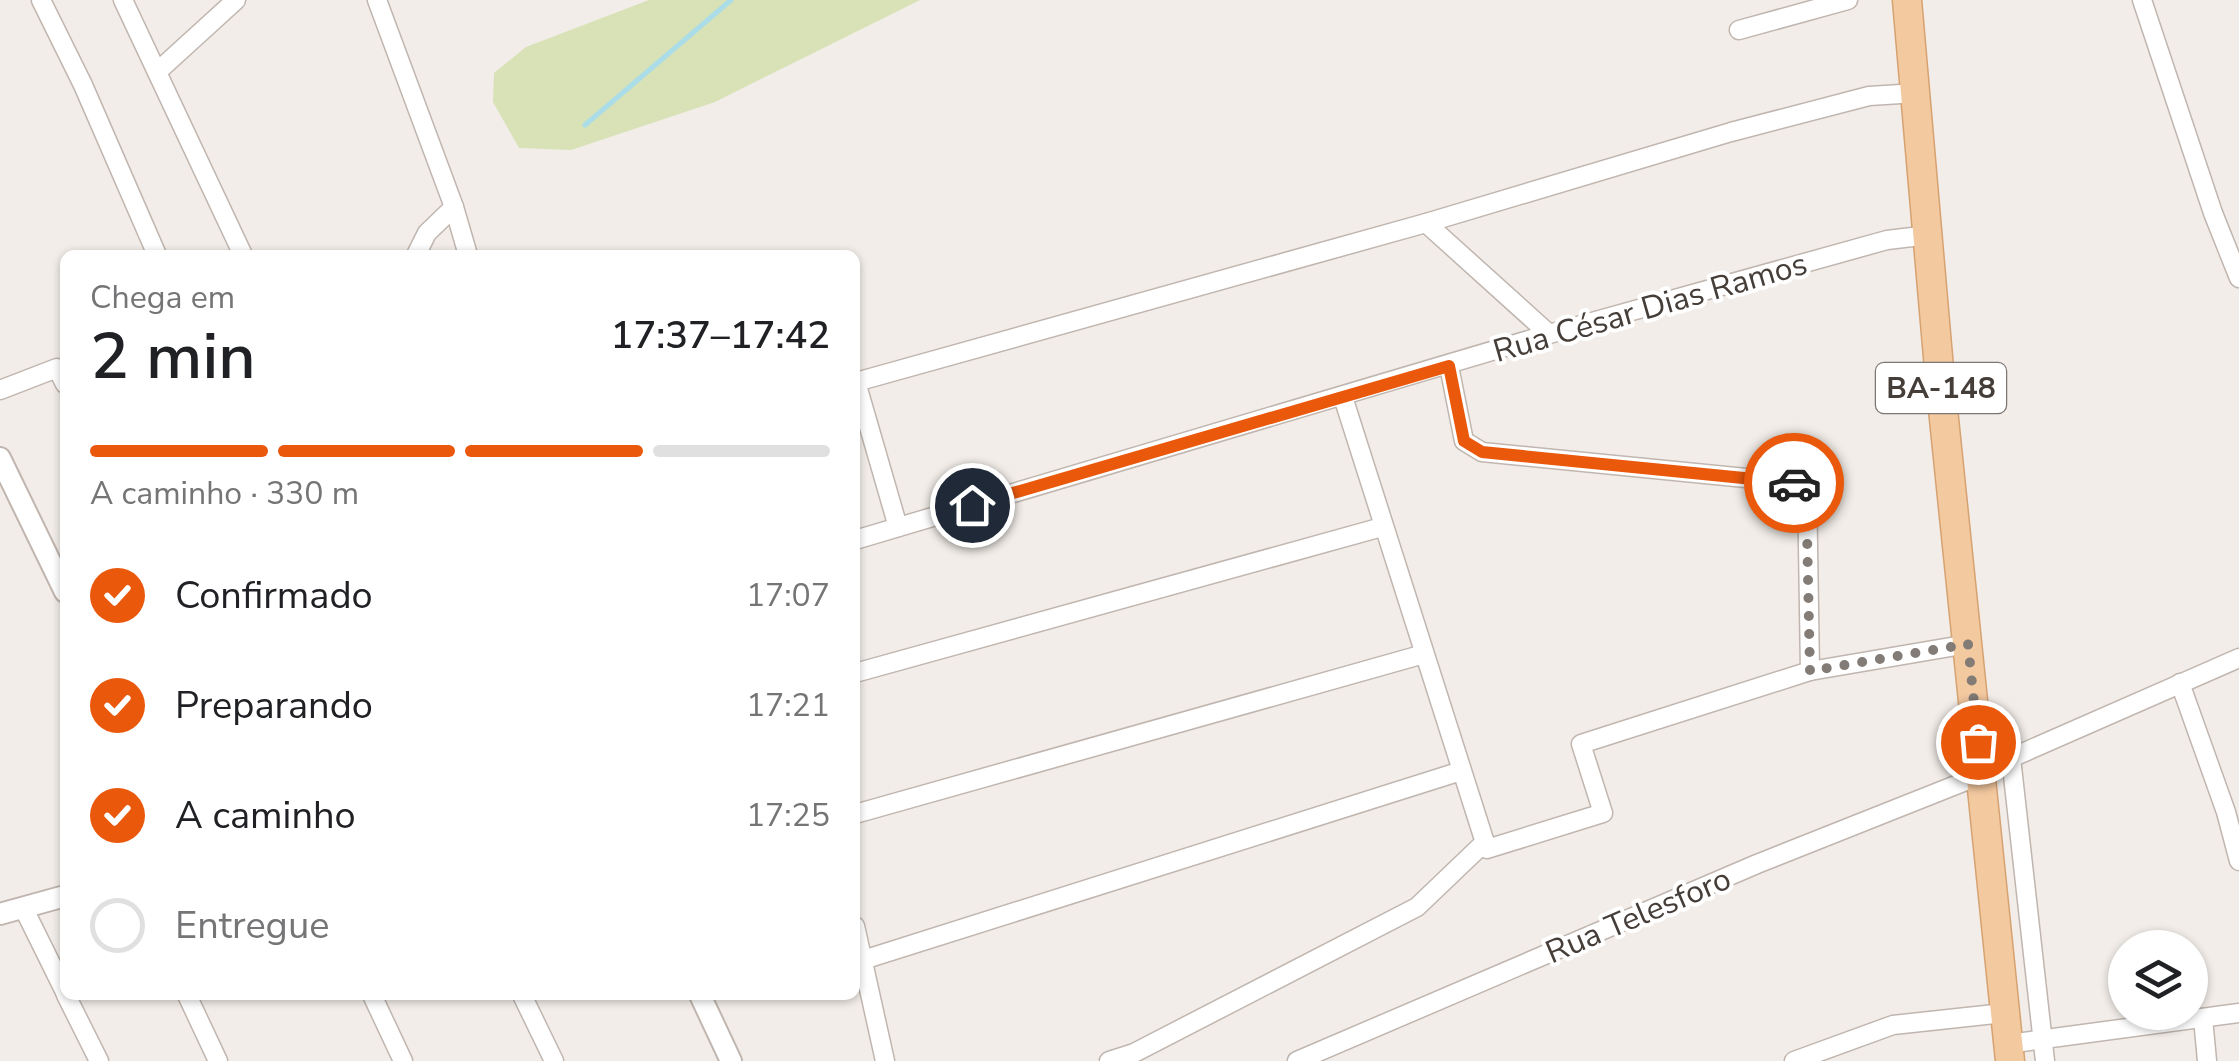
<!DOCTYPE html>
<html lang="pt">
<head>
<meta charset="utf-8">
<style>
  :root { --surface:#fff; --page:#f6f6f6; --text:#202124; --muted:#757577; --line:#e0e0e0; --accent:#ea580c }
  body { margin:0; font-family:"Nunito Sans",sans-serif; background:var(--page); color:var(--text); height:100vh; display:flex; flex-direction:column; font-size:38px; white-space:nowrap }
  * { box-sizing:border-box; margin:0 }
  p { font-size:32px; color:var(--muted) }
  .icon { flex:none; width:55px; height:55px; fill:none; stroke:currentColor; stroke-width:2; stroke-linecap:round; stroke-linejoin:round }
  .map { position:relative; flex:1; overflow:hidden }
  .panel { position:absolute; left:60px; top:250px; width:800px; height:750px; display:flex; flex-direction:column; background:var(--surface); border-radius:15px; box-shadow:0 2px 8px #0004 }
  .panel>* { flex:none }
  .buttons { position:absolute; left:2108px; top:930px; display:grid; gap:20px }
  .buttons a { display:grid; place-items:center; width:100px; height:100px; border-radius:50%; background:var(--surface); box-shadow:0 2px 8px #0004; font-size:50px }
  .pin { position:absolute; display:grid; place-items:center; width:85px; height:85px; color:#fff; margin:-42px; border:5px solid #fff; border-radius:50%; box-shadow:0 2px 10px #0007 }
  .courier { position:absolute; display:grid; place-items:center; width:100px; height:100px; margin:-50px; border:8px solid #ea580c; border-radius:50%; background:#fff; color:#222; box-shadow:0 2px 12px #0007 }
  .summary em { font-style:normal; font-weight:600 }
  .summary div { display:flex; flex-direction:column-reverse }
  .summary { display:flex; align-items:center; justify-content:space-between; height:170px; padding:0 30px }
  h1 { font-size:65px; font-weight:600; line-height:75px }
  .bar { display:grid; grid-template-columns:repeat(4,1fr); gap:15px 10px; align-content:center; height:120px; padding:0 30px }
  .bar i { height:12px; border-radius:8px; background:var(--line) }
  .bar .current { background:var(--accent) }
  .bar p { grid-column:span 4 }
  ol { padding:0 30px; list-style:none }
  li { display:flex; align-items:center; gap:30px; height:110px }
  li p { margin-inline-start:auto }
  li .icon { padding:10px; border-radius:50%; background:var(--accent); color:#fff; stroke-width:4 }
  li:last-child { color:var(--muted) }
  li i { width:55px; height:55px; border:5px solid var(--line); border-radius:50% }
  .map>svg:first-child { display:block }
  .green { fill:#d8e2b6 }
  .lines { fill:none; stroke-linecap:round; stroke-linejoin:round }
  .stream { stroke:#abdde8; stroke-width:5 }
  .minor-casing { stroke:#c0b6af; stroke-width:21 }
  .tertiary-casing { stroke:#c0b6af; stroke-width:24 }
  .primary-casing { stroke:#d6a272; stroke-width:31 }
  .minor { stroke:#fff; stroke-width:18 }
  .tertiary { stroke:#fff; stroke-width:20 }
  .primary { stroke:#f3c9a0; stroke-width:28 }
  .done { stroke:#827b76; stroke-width:10; stroke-dasharray:0 18 }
  .route { stroke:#ea580c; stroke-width:12 }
  .labels { text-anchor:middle; stroke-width:8; stroke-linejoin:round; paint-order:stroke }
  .shield { fill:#fff; stroke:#7d7774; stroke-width:2.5 }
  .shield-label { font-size:30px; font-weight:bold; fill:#453d38 }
  .street-label { font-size:32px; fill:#453d38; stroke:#fff }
</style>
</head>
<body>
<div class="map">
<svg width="2239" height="1061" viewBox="0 0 2239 1061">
  <rect width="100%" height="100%" fill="#f2ede8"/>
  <path class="green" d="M649 0H920L715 102 571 150 519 148 493 102 494 73 526 47Z"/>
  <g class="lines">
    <path class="stream" d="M585 125 731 0"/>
    <g class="minor-casing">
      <g id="minor">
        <path d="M41 0 83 85 157 255"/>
        <path d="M123 0 243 255"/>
        <path d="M377 0 454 207 468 255"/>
        <path d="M2142 0 2213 213 2239 278"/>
        <path d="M1739 30 1848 0"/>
        <path d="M157 72 236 0"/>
        <path d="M1426 223 1549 334"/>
        <path d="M416 255 427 233 454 207"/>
        <path d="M1449 366 1464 441 1482 452 1807 484 1810 671"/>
        <path d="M0 390 57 368 65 384"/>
        <path d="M1343 397 1487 849 1603 813 1581 744 1810 671 1968 644"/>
        <path d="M898 527 856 382 1426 223 1731 132 1869 96 1917 93"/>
        <path d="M855 540 1549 334 1887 240 1929 235"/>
        <path d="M855 673 1382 527"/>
        <path d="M2180 683 2226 812 2239 861"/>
        <path d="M2011 758 2045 1061"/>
        <path d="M855 814 1424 654"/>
        <path d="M23 907 65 992"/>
        <path d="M855 926 885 1061"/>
        <path d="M863 960 1458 772"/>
        <path d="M66 995 99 1061"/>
        <path d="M187 995 218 1061"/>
        <path d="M372 995 403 1061"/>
        <path d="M522 995 554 1061"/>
        <path d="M2203 1018 2207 1061"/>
        <path d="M2008 1044 2239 1013"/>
        <path d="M1109 1061 1134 1053 1417 907 1485 842"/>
        <path d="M1297 1061 1757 864 1981 775 2011 758 2239 658"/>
        <path d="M1794 1061 1893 1025 2004 1013"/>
      </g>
    </g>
    <g class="tertiary-casing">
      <g id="tertiary">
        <path d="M0 458 65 592"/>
        <path d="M0 914 65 896"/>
        <path d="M700 995 731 1061"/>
      </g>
    </g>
    <g class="primary-casing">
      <path id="primary" d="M1907 0 1940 380 2010 1061"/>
    </g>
    <use href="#minor" class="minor"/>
    <use href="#tertiary" class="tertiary"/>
    <use href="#primary" class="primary"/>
  </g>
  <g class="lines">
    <path class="done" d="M1794 483 1806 484 1810 671 1968 644 1978 742"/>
    <path class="route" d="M972 505 1449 366 1464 441 1482 452 1794 483"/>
  </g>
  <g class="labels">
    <rect class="shield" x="1876" y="363" width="130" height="50" rx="8"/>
    <g class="shield-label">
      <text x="1941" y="398">BA-148</text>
    </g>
    <g class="street-label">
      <text transform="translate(1650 307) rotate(-16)" y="11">Rua César Dias Ramos</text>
      <text transform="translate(1638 915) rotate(-23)" y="11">Rua Telesforo</text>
    </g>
  </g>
</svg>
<div class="buttons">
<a><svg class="icon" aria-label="layers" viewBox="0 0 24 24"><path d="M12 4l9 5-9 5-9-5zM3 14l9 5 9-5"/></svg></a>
</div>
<div class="pin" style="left:1978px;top:742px;background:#ea580c"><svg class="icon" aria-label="bag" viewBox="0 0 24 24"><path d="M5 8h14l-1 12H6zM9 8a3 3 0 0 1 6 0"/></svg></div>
<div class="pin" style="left:972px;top:505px;background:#1f2937"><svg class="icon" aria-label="home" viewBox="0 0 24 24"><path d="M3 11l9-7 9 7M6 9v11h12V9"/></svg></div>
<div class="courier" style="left:1794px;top:483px"><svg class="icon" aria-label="car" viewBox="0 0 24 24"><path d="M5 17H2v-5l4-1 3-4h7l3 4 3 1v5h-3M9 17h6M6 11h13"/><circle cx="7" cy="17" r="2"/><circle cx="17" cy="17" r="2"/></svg></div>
<section class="panel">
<div class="summary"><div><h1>2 min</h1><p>Chega em</p></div><em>17:37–17:42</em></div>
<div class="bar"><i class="current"></i><i class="current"></i><i class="current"></i><i></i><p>A caminho · 330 m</p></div>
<ol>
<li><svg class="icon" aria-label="check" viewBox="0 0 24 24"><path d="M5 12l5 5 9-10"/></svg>Confirmado<p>17:07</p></li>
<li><svg class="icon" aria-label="check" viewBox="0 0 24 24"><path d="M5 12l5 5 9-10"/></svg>Preparando<p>17:21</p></li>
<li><svg class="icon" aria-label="check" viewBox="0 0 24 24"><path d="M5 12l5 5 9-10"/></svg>A caminho<p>17:25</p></li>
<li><i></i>Entregue</li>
</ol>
</section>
</div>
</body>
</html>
